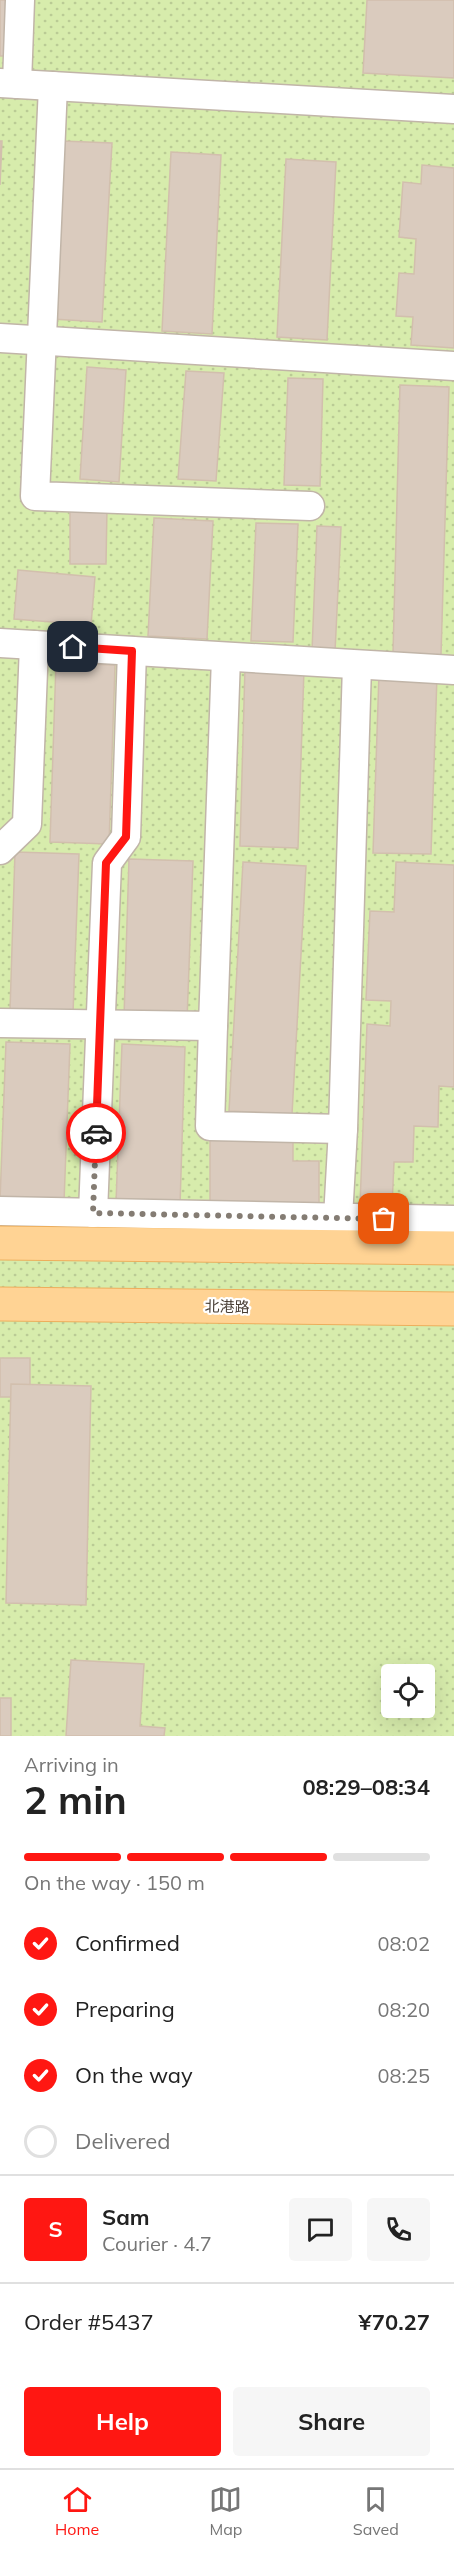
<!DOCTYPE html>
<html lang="en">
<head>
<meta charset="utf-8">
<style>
  :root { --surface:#fff; --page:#f6f6f6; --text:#222; --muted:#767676; --line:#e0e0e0; --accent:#ff1712 }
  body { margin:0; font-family:Mulish,"Noto Sans SC",sans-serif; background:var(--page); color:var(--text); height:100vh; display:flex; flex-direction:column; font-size:22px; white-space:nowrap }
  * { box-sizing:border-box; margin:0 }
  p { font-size:20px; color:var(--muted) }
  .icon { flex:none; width:33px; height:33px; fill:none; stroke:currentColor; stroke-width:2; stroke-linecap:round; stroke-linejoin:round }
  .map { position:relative; height:1736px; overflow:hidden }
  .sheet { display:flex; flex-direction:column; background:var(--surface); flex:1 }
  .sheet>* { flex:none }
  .tools { position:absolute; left:381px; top:1664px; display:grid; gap:12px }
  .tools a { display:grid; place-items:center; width:54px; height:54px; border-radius:6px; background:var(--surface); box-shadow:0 6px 24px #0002; font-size:30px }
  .pin { position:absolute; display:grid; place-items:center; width:51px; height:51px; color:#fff; margin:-26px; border-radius:12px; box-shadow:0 3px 9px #0006 }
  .courier { position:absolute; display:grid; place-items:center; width:60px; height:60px; margin:-30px; border:4px solid #ff1712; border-radius:50%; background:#fff; color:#222; box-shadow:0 2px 8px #0007 }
  .summary em { font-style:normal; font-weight:700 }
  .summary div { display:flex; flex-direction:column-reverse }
  .summary { display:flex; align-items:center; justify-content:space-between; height:102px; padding:0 24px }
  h1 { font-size:39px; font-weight:700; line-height:45px }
  .bar { display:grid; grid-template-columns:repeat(4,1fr); gap:9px 6px; align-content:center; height:72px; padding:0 24px }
  .bar i { height:8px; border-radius:4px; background:var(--line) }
  .bar .current { background:var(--accent) }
  .bar p { grid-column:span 4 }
  .line { display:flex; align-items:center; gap:15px; padding:0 24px; border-top:2px solid var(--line) }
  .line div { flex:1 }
  .round { display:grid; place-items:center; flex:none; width:63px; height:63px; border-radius:6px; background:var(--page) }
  ol { padding:0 24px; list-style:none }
  li { display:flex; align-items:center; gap:18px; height:66px }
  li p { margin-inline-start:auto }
  li .icon { padding:6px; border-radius:50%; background:var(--accent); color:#fff; stroke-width:4 }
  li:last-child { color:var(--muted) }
  li i { width:33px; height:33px; border:3px solid var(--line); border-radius:50% }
  .cta { display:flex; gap:12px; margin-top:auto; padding:12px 24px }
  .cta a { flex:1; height:69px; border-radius:6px; background:var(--accent); color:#fff; font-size:24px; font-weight:700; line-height:69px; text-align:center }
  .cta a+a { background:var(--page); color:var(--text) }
  .dock { display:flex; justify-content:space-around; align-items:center; height:84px; border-top:2px solid var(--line); background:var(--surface); font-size:16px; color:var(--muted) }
  .dock a { display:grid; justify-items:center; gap:3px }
  .dock .current { color:var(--accent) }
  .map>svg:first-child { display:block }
  .park { fill:url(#park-dots); fill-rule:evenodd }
  .building { fill:#dacbbe; stroke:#d2bfad; stroke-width:1.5 }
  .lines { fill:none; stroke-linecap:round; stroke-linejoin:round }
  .minor-casing { stroke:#c1b5a8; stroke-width:31 }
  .major-casing { stroke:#edae5c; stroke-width:35 }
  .minor { stroke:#fff; stroke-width:28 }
  .major { stroke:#ffd394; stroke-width:33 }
  .done { stroke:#847c73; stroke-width:6; stroke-dasharray:0 10.8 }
  .route { stroke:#ff1712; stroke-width:8 }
  .labels { text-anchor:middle; stroke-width:4.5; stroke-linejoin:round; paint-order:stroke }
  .street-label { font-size:15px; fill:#483e35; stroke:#fff }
</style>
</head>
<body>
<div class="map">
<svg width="454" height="1736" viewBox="0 0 454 1736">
  <defs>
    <pattern id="park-dots" width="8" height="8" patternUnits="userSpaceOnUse" patternTransform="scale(1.5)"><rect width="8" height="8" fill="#d7ecac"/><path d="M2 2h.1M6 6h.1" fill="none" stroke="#bacb95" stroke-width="1.8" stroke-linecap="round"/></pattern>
  </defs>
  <rect width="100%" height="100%" fill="#f4eee6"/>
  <path class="park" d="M0 0H454V1736H0ZM392 1674H424V1707H392Z"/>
  <g class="building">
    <path d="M0 0H10L7 56H0Z"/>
    <path d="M367 0H454V78L363 73Z"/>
    <path d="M0 141H2L0 185Z"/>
    <path d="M62 141 112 143 102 322 52 319Z"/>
    <path d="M171 152 221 155 212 334 162 331Z"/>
    <path d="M286 159 336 162 327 340 277 337Z"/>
    <path d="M422 165 454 168V348L411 345 413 317 396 316 399 273 414 274 416 239 399 237 403 182 421 184Z"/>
    <path d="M87 367 126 370 119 482 80 479Z"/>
    <path d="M186 371 224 373 216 481 178 479Z"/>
    <path d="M288 378 323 379 320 486 284 485Z"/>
    <path d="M400 385 449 387 441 655 393 653Z"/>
    <path d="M70 507 107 508 106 564H70Z"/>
    <path d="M154 518 213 521 207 639 148 636Z"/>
    <path d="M256 523 298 524 293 642 251 641Z"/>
    <path d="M317 526 341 527 335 652 312 651Z"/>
    <path d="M18 570 95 577 91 625 14 619Z"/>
    <path d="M56 663 115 665 109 844 50 842Z"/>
    <path d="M245 667 304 669 298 848 240 846Z"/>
    <path d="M379 674 437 676 431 854 373 853Z"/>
    <path d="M15 852 79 854 73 1013 10 1011Z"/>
    <path d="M129 859 193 861 187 1020 124 1017Z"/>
    <path d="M243 862 306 866 292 1114 229 1111Z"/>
    <path d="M396 862 454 865V1087L439 1086 438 1127 414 1126 413 1162H394L392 1206 360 1205 367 1024 390 1026 391 1001 366 1000 370 911 394 912Z"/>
    <path d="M6 1042 70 1044 64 1202 0 1200Z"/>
    <path d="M122 1044 185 1047 180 1205 116 1203Z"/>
    <path d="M210 1138H293V1161H319V1212H210Z"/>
    <rect x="0" y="1358" width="30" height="39"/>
    <path d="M11 1384 91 1386 86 1605 6 1603Z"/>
    <path d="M71 1660 144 1664 140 1726 165 1728 164 1736H66Z"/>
    <rect x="0" y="1698" width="11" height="38"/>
  </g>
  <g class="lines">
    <g class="minor-casing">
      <g id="minor">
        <path d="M0 83 454 109"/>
        <path d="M17 84 20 0"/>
        <path d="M53 86 35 496 310 506"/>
        <path d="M0 338 454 366"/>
        <path d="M0 643 454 670"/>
        <path d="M0 850 27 824 34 645"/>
        <path d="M0 1023 213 1026 226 657"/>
        <path d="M213 1026 210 1126 343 1129 357 665"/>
        <path d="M0 1211 454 1220"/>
        <path d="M93 1213 107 863 126 837 132 651"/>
        <path d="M338 1218 343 1129"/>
      </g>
    </g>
    <g class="major-casing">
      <g id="major">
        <path d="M0 1243 454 1248"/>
        <path d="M0 1304 454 1309"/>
      </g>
    </g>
    <use href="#minor" class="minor"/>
    <use href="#major" class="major"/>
  </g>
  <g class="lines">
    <path class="done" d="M96 1133 93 1213 384 1219"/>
    <path class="route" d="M73 647 132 651 126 837 106 863 96 1133"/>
  </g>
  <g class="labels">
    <g class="street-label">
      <text transform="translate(227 1307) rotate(1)" y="5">北港路</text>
    </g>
  </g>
</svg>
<div class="tools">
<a><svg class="icon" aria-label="locate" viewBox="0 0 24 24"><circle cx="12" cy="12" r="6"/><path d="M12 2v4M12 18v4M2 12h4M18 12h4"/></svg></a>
</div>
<div class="pin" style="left:384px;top:1219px;background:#ea580c"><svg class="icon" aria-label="bag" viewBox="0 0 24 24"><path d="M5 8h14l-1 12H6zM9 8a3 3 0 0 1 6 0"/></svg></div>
<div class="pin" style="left:73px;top:647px;background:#1f2937"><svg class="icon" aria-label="home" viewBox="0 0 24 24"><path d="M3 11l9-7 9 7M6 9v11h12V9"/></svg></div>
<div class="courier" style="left:96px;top:1133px"><svg class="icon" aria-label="car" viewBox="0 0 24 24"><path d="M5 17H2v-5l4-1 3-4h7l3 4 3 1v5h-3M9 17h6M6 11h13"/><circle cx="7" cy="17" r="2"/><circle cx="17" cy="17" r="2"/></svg></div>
</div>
<section class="sheet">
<div class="summary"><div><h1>2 min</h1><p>Arriving in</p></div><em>08:29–08:34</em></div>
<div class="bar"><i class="current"></i><i class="current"></i><i class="current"></i><i></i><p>On the way · 150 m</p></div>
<ol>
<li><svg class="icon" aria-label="check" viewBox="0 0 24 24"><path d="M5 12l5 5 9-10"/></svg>Confirmed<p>08:02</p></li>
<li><svg class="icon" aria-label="check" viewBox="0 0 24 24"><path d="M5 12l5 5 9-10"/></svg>Preparing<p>08:20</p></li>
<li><svg class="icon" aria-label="check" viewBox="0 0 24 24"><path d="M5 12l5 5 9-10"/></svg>On the way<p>08:25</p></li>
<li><i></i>Delivered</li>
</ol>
<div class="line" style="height:108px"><b class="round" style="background:var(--accent);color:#fff">S</b><div><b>Sam</b><p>Courier · 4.7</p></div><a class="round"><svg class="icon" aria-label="chat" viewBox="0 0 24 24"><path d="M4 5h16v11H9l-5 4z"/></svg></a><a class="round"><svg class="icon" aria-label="phone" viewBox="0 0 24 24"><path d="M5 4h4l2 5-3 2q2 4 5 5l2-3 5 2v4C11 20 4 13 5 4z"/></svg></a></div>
<div class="line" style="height:78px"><div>Order #5437</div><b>¥70.27</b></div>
<div class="cta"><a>Help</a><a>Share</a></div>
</section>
<nav class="dock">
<a class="current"><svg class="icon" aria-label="home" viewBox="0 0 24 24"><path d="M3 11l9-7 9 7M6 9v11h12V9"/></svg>Home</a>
<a><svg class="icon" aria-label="map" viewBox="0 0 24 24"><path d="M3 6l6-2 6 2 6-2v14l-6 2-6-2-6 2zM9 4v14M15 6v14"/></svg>Map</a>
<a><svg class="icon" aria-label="saved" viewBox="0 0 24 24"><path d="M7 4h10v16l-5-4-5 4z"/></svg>Saved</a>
</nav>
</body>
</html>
